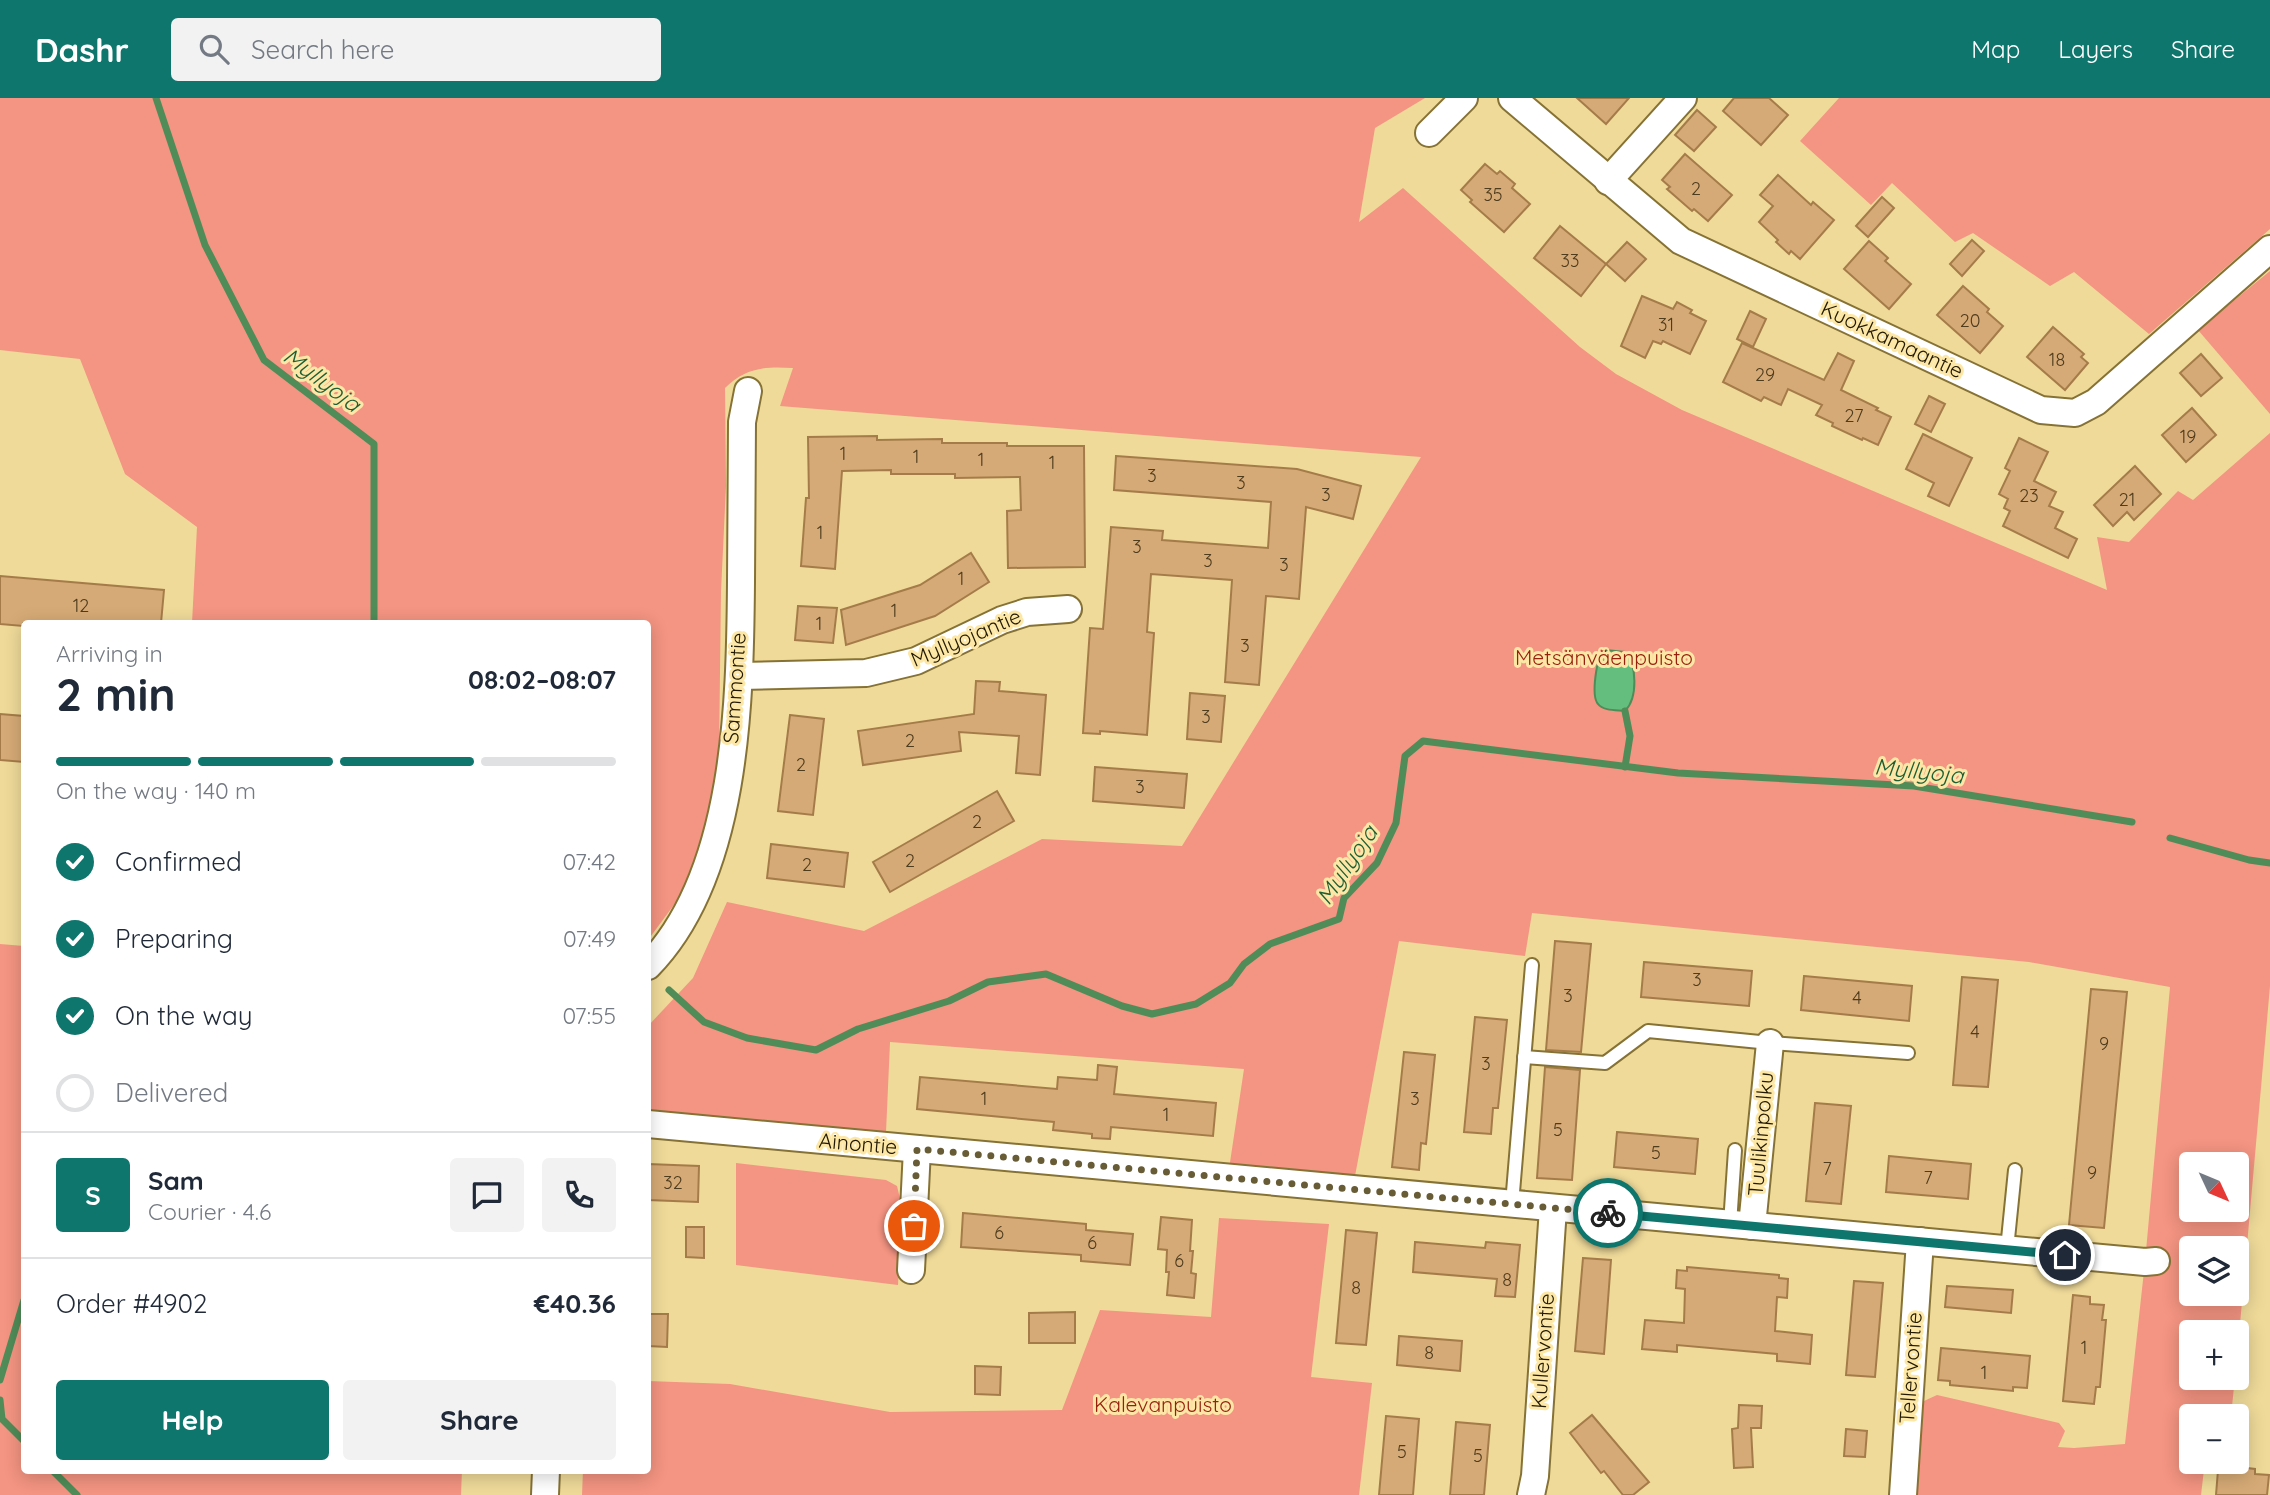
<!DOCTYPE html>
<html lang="en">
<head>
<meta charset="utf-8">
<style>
  :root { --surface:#fff; --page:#f2f2f3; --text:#1f2937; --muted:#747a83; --line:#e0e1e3; --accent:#0f766e }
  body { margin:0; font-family:Quicksand,sans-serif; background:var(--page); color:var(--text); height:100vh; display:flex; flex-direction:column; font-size:26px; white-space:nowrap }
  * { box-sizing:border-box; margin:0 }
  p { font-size:23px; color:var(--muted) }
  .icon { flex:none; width:38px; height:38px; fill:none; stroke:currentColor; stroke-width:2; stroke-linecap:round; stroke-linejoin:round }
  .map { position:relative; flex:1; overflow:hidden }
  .details { position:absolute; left:21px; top:522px; width:630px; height:854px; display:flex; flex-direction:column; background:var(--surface); border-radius:7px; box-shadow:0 4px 18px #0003 }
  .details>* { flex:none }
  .needle { width:46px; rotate:134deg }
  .buttons { position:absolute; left:2179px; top:1054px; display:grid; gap:14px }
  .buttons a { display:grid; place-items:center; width:70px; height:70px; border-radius:7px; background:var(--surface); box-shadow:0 4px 18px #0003; font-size:35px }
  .pin { position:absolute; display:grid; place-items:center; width:60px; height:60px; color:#fff; margin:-30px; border:4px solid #fff; border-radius:50%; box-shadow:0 2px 7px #0007 }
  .courier { position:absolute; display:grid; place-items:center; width:70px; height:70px; margin:-35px; border:5px solid #0f766e; border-radius:50%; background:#fff; color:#222; box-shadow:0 2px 9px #0007 }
  .head em { font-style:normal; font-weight:800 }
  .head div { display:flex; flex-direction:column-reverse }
  .head { display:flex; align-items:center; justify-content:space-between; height:119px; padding:0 35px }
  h1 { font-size:46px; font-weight:800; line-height:52px }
  .bar { display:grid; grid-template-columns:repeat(4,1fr); gap:10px 7px; align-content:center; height:84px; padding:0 35px }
  .bar i { height:9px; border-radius:5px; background:var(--line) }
  .bar .current { background:var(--accent) }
  .bar p { grid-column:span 4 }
  .line { display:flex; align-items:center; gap:18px; padding:0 35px; border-top:2px solid var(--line) }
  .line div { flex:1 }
  .round { display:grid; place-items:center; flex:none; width:74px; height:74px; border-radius:7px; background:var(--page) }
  ol { padding:0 35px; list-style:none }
  li { display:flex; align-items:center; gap:21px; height:77px }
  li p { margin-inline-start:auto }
  li .icon { padding:7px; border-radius:50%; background:var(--accent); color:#fff; stroke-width:4 }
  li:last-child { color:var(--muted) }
  li i { width:38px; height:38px; border:4px solid var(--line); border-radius:50% }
  .action { display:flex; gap:14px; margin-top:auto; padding:14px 35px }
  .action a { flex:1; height:80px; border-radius:7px; background:var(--accent); color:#fff; font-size:28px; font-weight:800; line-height:80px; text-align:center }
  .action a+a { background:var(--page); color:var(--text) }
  header { display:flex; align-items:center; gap:42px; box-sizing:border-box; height:98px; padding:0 35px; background:var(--accent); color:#fff }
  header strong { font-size:33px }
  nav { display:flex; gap:38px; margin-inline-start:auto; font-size:24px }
  .search { width:490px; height:63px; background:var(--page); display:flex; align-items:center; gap:18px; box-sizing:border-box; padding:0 24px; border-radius:7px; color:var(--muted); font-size:26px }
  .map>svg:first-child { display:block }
  .green { fill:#f49482; fill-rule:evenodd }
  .water { fill:#64be7e; stroke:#508c58; stroke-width:2 }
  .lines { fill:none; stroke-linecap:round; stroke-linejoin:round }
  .stream { stroke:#508c58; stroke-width:7 }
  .building { fill:#d6aa76; stroke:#a57c49; stroke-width:2 }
  .lane-casing { stroke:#867234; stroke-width:16 }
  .street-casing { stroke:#867234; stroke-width:30 }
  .lane { stroke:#fff; stroke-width:12 }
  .street { stroke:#fff; stroke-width:26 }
  .done { stroke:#685c36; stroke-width:7; stroke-dasharray:0 12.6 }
  .route { stroke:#0f766e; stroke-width:9 }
  .labels { text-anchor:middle; stroke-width:6; stroke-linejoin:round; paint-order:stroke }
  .number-label { font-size:18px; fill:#4e3c1e }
  .street-label { font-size:21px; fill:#201800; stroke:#fde7a6 }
  .park-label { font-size:21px; fill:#971f0d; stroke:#fde7a6 }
  .water-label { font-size:23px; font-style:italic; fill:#1e5e34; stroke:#fde7a6 }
</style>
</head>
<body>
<header>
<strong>Dashr</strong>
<div class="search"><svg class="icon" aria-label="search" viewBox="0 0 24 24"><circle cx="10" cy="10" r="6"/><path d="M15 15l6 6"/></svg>Search here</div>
<nav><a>Map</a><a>Layers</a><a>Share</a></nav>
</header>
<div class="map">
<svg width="2270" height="1397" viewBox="0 0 2270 1397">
  <rect width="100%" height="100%" fill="#efda99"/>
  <g class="green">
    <path d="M0 0H1425L1375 30 1359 124 1403 90 1580 249 1616 276 1682 312 2107 492 2097 439 2129 444 2178 393 2193 402 2270 335V888L2237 1260 2236 1234H2191V1279H2235L2231 1318H2191V1363H2205L2201 1397H1914L1917 1339 1924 1303 1937 1297 2059 1325 2065 1333 2058 1349 2074 1350 2125 1346 2145 1164 2170 889 2029 864 1532 815 1525 858 1399 843 1355 1078 1229 1071 1244 971 890 944 886 1034 648 1016V928L693 880 727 804 864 833 1042 741 1182 748 1421 359 780 308 793 270C765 268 745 270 725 290L726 388 721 493 719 654 707 729 679 800 648 842V525H192L197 429 125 376 80 261 0 252ZM2191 1066H2236V1111H2191ZM2191 1150H2236V1195H2191Z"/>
    <path d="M1839 0H2270V131L2149 236 2074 174 2050 188 1973 135 1955 144 1892 85 1871 107 1800 43Z"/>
    <path d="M2270 173V316L2198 232Z"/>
    <path d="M0 846 24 848V1372H462L461 1397H0Z"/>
    <path d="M736 1065 886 1082 897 1088 902 1109 898 1187 736 1167Z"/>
    <path d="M1219 1120 1329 1126 1311 1279 1372 1285 1359 1397H582L583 1372H648V1283L730 1286 890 1314 1062 1312 1100 1212 1211 1219Z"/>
  </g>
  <path class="water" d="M1605 552 1625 554C1637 566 1638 600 1625 613 1617 612 1603 613 1598 606 1591 598 1596 558 1605 552Z"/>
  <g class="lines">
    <g class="stream">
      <path d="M156 0 205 147 264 262 374 346V525"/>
      <path d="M1625 669 1630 638 1625 613"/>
      <path d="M2170 740 2249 762 2270 765"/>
      <path d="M669 892 704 924 747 940 816 952 858 931 949 903 988 884 1046 876 1122 908 1152 916 1196 906 1230 885 1244 866 1270 846 1339 821 1344 800 1377 765 1396 725 1405 658 1423 643 1678 675 1914 688 2132 724"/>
      <path d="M0 1282 24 1202"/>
      <path d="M0 1302 2 1321 24 1343"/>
      <path d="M52 1372 77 1397"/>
    </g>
  </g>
  <g class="building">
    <path d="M1577 0H1629L1606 26Z"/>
    <path d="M1734 0H1769L1788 17 1761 47 1723 13Z"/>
    <path d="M1697 12 1716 29 1694 53 1675 37Z"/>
    <path d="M1685 56 1732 97 1708 123 1694 111 1692 113 1667 91 1670 89 1662 82Z"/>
    <path d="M1485 66 1497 76 1500 73 1515 86 1512 90 1530 106 1504 134 1470 104 1472 102 1461 92Z"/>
    <path d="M1778 77 1811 107 1813 104 1834 122 1800 161 1791 153 1789 156 1776 144 1778 142 1759 124 1773 108 1760 97Z"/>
    <path d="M1882 99 1894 110 1868 139 1856 128Z"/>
    <path d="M1560 128 1606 166 1581 198 1534 160Z"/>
    <path d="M1972 142 1984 153 1962 178 1950 166Z"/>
    <path d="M1869 143 1888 160 1885 163 1911 186 1889 211 1844 171Z"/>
    <path d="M1627 144 1646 161 1625 183 1606 166Z"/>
    <path d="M1963 188 1989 211 1987 214 2003 228 1980 255 1937 217Z"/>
    <path d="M1642 198 1673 211 1677 204 1692 212 1690 215 1706 223 1690 256 1663 243 1661 246 1653 243 1645 260 1621 248Z"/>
    <path d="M1750 213 1766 221 1753 249 1737 241Z"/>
    <path d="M2053 229 2084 256 2081 259 2088 265 2065 292 2027 259Z"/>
    <path d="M1742 245 1824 282 1838 255 1854 263 1841 292 1878 310 1876 312 1891 319 1878 347 1863 340 1862 342 1832 328 1833 325 1816 317 1822 307 1788 291 1781 307 1764 299 1761 303 1723 284Z"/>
    <path d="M2201 256 2222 280 2201 298 2180 275Z"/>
    <path d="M1929 298 1945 306 1931 334 1915 326Z"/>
    <path d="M2192 310 2216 337 2186 364 2162 337Z"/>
    <path d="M1923 336 1972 360 1949 408 1928 398 1934 385 1906 371Z"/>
    <path d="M877 338V342L942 341V345H1007V348H1084L1085 469 1008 470 1007 413 1021 412 1020 379 955 380V376H891V372L842 373 835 471 801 468 806 400H809L808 339Z"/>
    <path d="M2019 340 2048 354 2034 383 2056 394 2049 408 2063 414 2055 430 2077 441 2068 460 2003 428 2010 413 2004 410 2008 401 1999 396 2010 373 2005 370Z"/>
    <path d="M1116 358 1297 371 1361 388 1353 421 1306 409 1299 501 1266 498 1259 587 1225 584 1232 482 1151 476 1147 534 1154 535 1147 637 1100 633V636L1083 635 1090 530 1103 531 1111 429 1163 433 1162 442 1268 450 1271 404 1114 392Z"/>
    <path d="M2135 368 2161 396 2134 422 2127 414 2113 428 2094 407Z"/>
    <path d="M971 455 989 484 935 518 846 547 841 512 920 487Z"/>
    <path d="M0 478 164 492 161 525H23V528L0 526Z"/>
    <path d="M798 508 837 510 833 545 795 542Z"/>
    <path d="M976 583 1000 584 999 593 1046 597 1040 677 1016 675 1019 638 959 634 961 653 863 667 858 633 974 616Z"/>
    <path d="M1190 595 1225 598 1221 644 1187 641Z"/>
    <path d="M0 616 24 618V664L0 662Z"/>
    <path d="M790 617 824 621 813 717 778 713Z"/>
    <path d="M1095 669 1187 676 1184 710 1093 703Z"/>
    <path d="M997 693 1014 723 890 794 873 764Z"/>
    <path d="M771 746 848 755 844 789 767 780Z"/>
    <path d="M1555 843 1591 846 1581 954 1546 952Z"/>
    <path d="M1644 864 1752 873 1749 908 1641 899Z"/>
    <path d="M1804 878 1912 888 1909 923 1801 912Z"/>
    <path d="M1962 879 1998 882 1988 989 1953 987Z"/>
    <path d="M2091 891 2127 894 2104 1130 2069 1127Z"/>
    <path d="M1475 919 1507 922 1498 1010H1493L1491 1036 1464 1034Z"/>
    <path d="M1404 954 1435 957 1426 1046 1421 1045 1419 1072 1392 1069Z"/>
    <path d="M1098 967 1117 969 1114 996 1216 1005 1213 1038 1111 1029 1110 1041 1092 1040V1036L1053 1032 1054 1024 917 1011 920 979 1057 991 1058 979 1097 982Z"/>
    <path d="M1545 969 1580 972 1572 1082 1537 1080Z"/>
    <path d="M1815 1005 1851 1008 1841 1106 1806 1103Z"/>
    <path d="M1617 1034 1698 1041 1695 1076 1614 1069Z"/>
    <path d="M1889 1058 1971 1066 1968 1101 1886 1094Z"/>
    <path d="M648 1066 699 1068 698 1104 648 1102Z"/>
    <path d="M963 1115 1086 1126V1132L1133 1136 1130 1167 1081 1163V1157L961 1149Z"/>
    <path d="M1161 1119 1192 1122 1190 1153H1193L1191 1175 1196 1176 1194 1200 1167 1197 1169 1174H1166L1167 1152 1158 1151Z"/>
    <path d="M686 1129H704V1160L686 1159Z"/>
    <path d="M1346 1132 1377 1135 1366 1247 1336 1245Z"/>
    <path d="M1415 1144 1485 1150 1486 1144 1520 1147 1515 1199 1495 1198 1497 1181 1413 1174Z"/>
    <path d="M1583 1160 1611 1162 1604 1256 1575 1253Z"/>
    <path d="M1687 1169 1779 1177V1180L1788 1181 1787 1200 1777 1199 1775 1233 1812 1237 1810 1266 1777 1263V1256L1677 1247V1254L1642 1251 1645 1222 1684 1225 1685 1191 1676 1190 1677 1172 1687 1173Z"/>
    <path d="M1854 1183 1883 1185 1875 1279 1846 1277Z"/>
    <path d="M1947 1188 2013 1192 2011 1215 1945 1209Z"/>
    <path d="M2073 1197 2090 1199V1206L2104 1207 2102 1222H2106L2100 1289H2096L2094 1306 2063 1303Z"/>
    <path d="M1075 1214V1245H1029V1215Z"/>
    <path d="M648 1216H668L667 1249 648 1248Z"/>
    <path d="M1399 1238 1462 1243 1460 1273 1397 1267Z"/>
    <path d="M1941 1250 2030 1258 2027 1290 2013 1289V1293L1950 1287V1283L1938 1282Z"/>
    <path d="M975 1268 1001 1269 1000 1297 975 1296Z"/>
    <path d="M1739 1307 1762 1308 1761 1330H1751L1753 1369 1734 1370 1732 1331 1738 1330Z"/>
    <path d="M1592 1317 1649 1384 1633 1397H1623L1604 1373 1601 1375 1570 1335Z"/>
    <path d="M1386 1318 1419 1321 1413 1397H1379Z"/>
    <path d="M1456 1324 1490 1327 1484 1397H1450Z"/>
    <path d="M1846 1331 1867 1333 1865 1359 1844 1358Z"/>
    <path d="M2230 1368 2255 1371V1376L2269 1377 2267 1397H2216L2218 1372 2229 1373Z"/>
  </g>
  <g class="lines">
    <g class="lane-casing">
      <g id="lane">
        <path d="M1524 959 1605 965 1648 933 1770 945 1908 955"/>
        <path d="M1512 1106 1532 867"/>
        <path d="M1730 1126 1735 1052"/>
        <path d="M2007 1151 2015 1072"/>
      </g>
    </g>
    <g class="street-casing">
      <g id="street">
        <path d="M1512 0 1681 143 2041 312 2075 315 2096 304 2270 151"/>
        <path d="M1429 35 1464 0"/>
        <path d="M1608 83 1683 0"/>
        <path d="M740 578 866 575 916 563 1002 522 1027 514 1068 511"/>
        <path d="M648 868C737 777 740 605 741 484 741 431 742 377 742 324L748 293"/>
        <path d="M648 1026 2145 1164 2156 1163"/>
        <path d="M1752 1128 1770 945"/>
        <path d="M911 1172 917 1051"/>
        <path d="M545 1397 546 1372"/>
        <path d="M1531 1397 1535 1378 1553 1110"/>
        <path d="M1903 1397 1920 1143"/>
      </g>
    </g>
    <use href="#lane" class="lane"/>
    <use href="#street" class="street"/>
  </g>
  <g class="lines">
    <path class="done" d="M914 1128 917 1051 1608 1115"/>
    <path class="route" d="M1608 1115 2065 1157"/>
  </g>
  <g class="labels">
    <g class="number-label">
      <text x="1696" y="97">2</text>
      <text x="1493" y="103">35</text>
      <text x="1570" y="169">33</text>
      <text x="1970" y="229">20</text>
      <text x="1666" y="233">31</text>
      <text x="2057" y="268">18</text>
      <text x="1765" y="283">29</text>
      <text x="1854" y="324">27</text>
      <text x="2188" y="345">19</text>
      <text x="843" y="362">1</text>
      <text x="916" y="365">1</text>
      <text x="981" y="368">1</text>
      <text x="1052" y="371">1</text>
      <text x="1152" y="384">3</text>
      <text x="1241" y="391">3</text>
      <text x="1326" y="403">3</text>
      <text x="2029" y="404">23</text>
      <text x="2127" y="408">21</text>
      <text x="820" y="441">1</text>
      <text x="1137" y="455">3</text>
      <text x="1208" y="469">3</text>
      <text x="1284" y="473">3</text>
      <text x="961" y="487">1</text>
      <text x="81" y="514">12</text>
      <text x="894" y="519">1</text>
      <text x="819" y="532">1</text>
      <text x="1245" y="554">3</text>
      <text x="1206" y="625">3</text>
      <text x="910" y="649">2</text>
      <text x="801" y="673">2</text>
      <text x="1140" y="695">3</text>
      <text x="977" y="730">2</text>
      <text x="910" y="769">2</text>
      <text x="807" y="773">2</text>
      <text x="1697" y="888">3</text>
      <text x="1568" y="904">3</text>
      <text x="1857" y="906">4</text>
      <text x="1975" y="940">4</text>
      <text x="2104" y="952">9</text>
      <text x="1486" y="972">3</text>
      <text x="984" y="1007">1</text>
      <text x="1415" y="1007">3</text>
      <text x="1166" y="1023">1</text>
      <text x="1558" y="1038">5</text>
      <text x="1656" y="1061">5</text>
      <text x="1827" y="1077">7</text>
      <text x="2092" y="1081">9</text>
      <text x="1928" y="1086">7</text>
      <text x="673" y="1091">32</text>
      <text x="999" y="1141">6</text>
      <text x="1092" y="1151">6</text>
      <text x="1179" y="1169">6</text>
      <text x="1507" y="1188">8</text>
      <text x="1356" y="1196">8</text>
      <text x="2084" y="1256">1</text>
      <text x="1429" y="1261">8</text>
      <text x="1984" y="1281">1</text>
      <text x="1402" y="1360">5</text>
      <text x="1478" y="1364">5</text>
    </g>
    <g class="street-label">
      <text transform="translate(1892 242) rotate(25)" y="7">Kuokkamaantie</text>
      <text transform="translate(966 540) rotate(-23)" y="7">Myllyojantie</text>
      <text transform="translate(735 590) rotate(-86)" y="7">Sammontie</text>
      <text transform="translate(1761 1036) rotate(-85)" y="7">Tuulikinpolku</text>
      <text transform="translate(858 1046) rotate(5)" y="7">Ainontie</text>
      <text transform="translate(1543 1253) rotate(-86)" y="7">Kullervontie</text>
      <text transform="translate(1911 1270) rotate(-86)" y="7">Tellervontie</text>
    </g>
    <g class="park-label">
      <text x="1604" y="567">Metsänväenpuisto</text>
      <text x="1163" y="1314">Kalevanpuisto</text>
    </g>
    <g class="water-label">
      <text transform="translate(322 282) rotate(37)" y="8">Myllyoja</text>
      <text transform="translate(1919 673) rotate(6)" y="8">Myllyoja</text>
      <text transform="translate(1347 767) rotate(-56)" y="8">Myllyoja</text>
    </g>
  </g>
</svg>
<div class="buttons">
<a><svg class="needle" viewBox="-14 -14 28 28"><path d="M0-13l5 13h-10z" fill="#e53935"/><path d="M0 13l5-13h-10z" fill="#747a83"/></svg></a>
<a><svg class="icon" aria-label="layers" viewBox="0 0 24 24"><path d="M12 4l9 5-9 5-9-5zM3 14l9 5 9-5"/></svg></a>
<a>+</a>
<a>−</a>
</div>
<div class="pin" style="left:914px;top:1128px;background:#ea580c"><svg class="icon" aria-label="bag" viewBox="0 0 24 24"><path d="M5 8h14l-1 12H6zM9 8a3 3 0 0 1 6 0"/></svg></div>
<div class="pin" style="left:2065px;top:1157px;background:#1f2937"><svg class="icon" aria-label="home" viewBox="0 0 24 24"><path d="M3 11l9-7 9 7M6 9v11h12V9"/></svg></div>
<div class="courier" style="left:1608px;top:1115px"><svg class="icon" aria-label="bike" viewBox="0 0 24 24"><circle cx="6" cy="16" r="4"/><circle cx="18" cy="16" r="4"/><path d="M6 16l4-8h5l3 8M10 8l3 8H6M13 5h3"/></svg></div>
<section class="details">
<div class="head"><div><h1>2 min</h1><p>Arriving in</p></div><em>08:02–08:07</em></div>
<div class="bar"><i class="current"></i><i class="current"></i><i class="current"></i><i></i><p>On the way · 140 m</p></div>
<ol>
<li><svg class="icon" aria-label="check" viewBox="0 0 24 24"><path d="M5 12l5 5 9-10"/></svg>Confirmed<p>07:42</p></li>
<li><svg class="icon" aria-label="check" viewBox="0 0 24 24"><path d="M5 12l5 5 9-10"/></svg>Preparing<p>07:49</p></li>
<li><svg class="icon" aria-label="check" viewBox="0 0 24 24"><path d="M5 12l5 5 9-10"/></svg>On the way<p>07:55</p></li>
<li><i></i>Delivered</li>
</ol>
<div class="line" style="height:126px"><b class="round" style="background:var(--accent);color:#fff">S</b><div><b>Sam</b><p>Courier · 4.6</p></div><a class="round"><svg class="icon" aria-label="chat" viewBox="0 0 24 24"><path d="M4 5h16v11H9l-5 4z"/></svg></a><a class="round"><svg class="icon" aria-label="phone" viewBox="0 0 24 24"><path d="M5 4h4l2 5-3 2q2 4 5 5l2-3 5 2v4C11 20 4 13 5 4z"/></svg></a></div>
<div class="line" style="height:91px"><div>Order #4902</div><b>€40.36</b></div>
<div class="action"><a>Help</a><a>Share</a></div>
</section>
</div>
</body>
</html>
